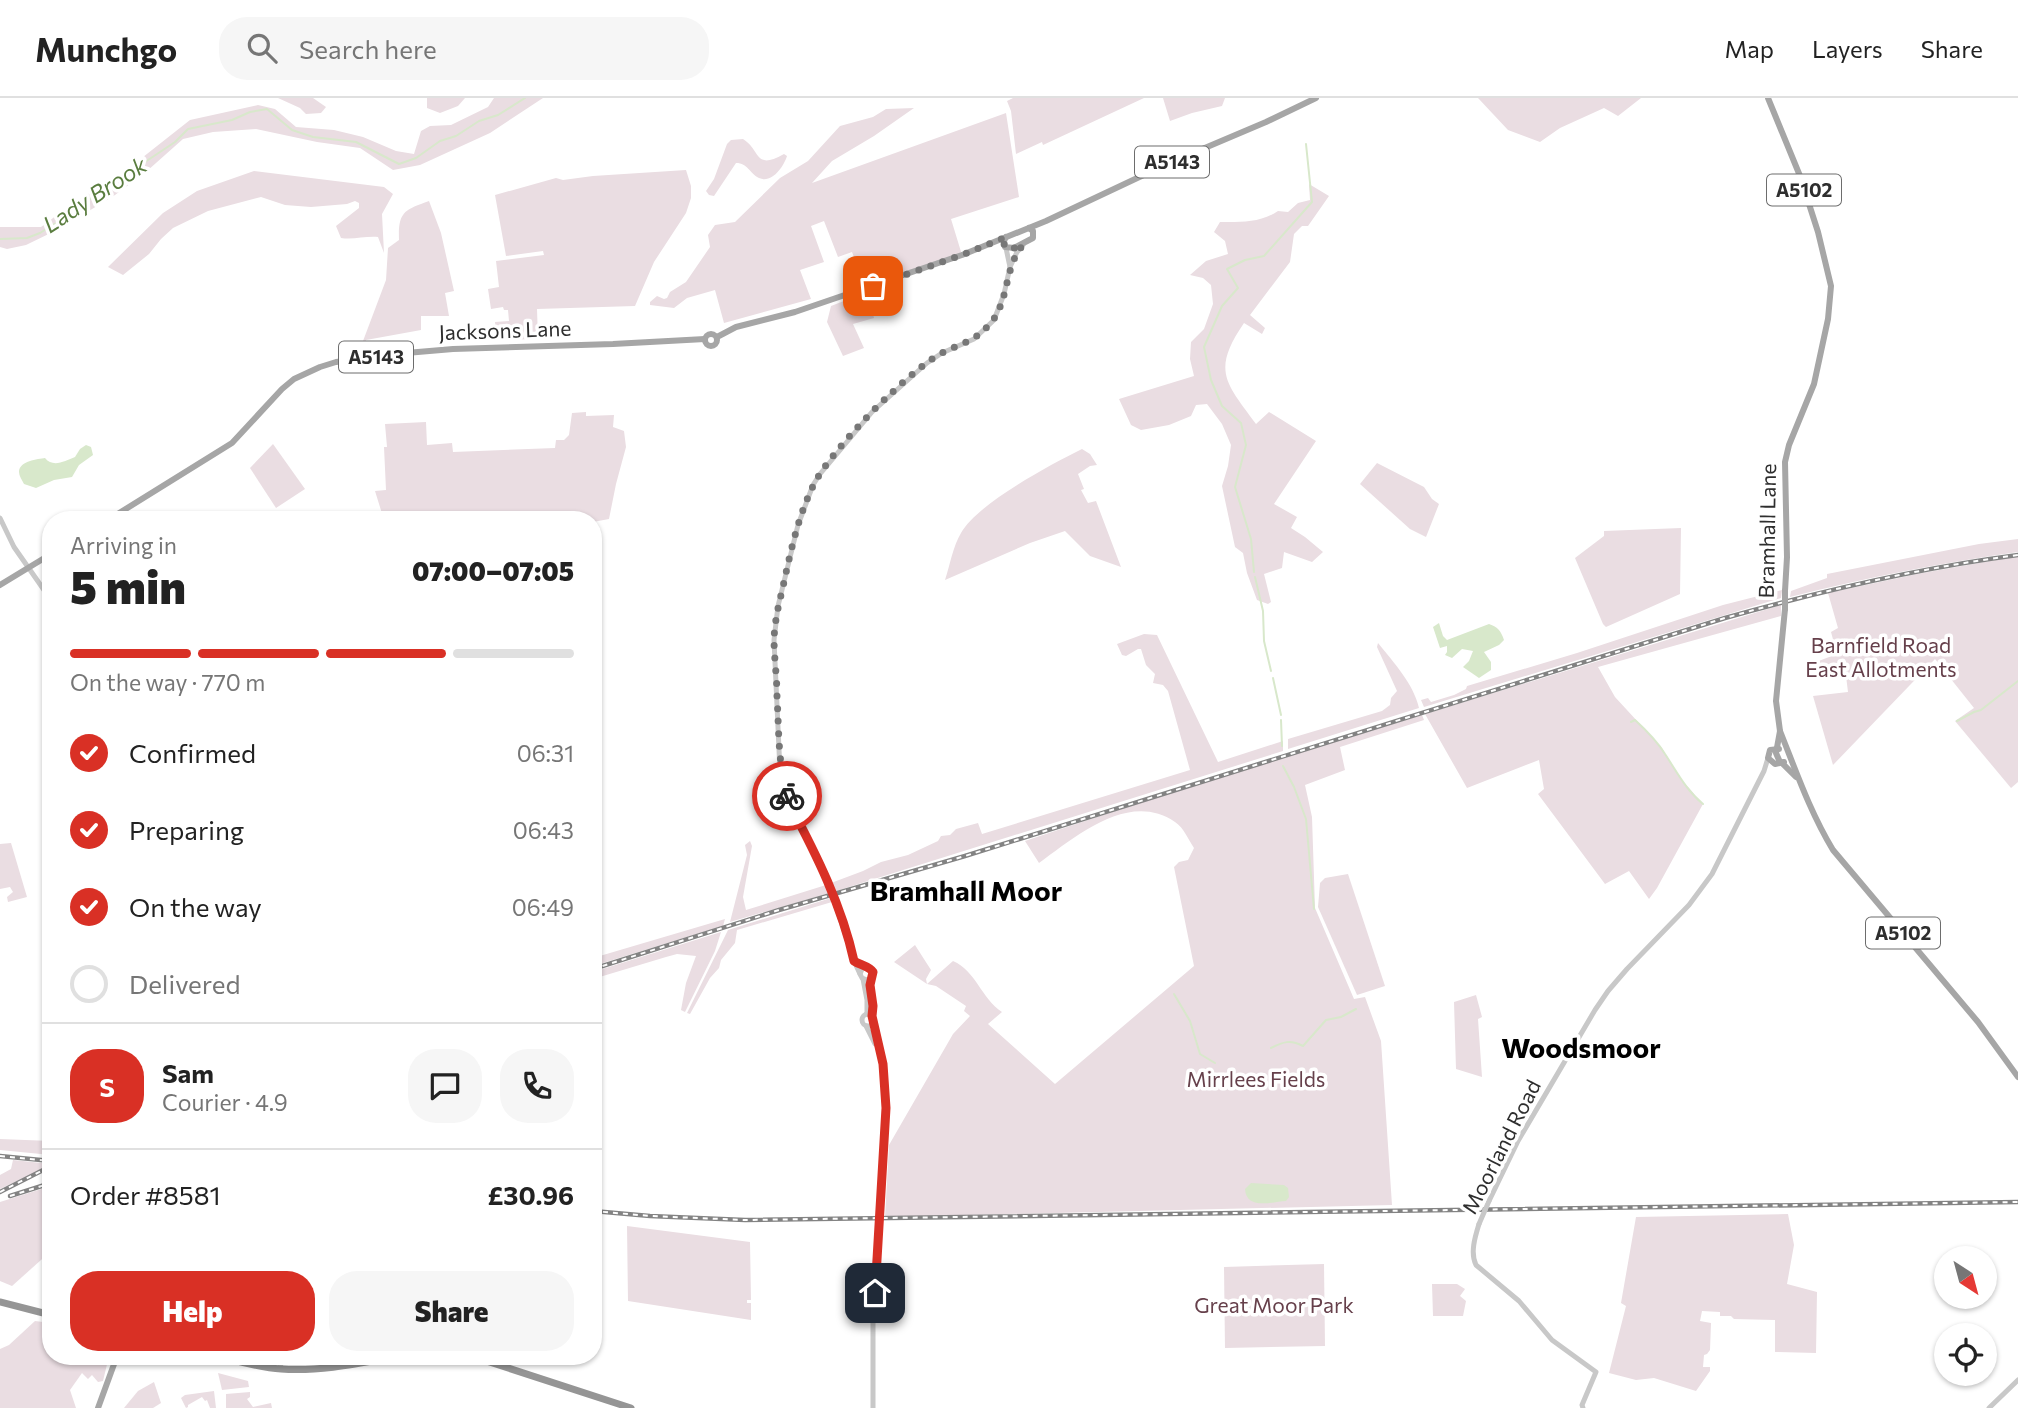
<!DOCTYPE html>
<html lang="en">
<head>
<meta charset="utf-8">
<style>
  :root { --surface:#fff; --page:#f6f6f6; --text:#222; --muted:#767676; --line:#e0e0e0; --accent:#d93025 }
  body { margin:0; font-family:Commissioner,sans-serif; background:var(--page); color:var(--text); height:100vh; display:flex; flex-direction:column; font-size:26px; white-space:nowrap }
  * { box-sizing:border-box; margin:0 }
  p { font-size:23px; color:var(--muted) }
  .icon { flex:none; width:38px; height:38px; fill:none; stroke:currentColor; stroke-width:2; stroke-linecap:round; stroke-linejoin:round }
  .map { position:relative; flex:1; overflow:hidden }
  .sheet { position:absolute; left:42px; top:413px; width:560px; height:854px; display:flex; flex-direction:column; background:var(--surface); border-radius:28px; box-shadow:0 2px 5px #0004 }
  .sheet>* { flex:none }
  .needle { width:46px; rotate:144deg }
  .tools { position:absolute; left:1934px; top:1148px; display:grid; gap:14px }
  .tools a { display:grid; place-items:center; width:63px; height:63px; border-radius:50%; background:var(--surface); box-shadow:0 2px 5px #0004; font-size:35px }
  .pin { position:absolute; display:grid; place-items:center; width:60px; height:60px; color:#fff; margin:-30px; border-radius:14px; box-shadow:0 4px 10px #0006 }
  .courier { position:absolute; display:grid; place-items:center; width:70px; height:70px; margin:-35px; border:5px solid #d93025; border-radius:50%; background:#fff; color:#222; box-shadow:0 2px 9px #0007 }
  .headline em { font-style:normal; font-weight:800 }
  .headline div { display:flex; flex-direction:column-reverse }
  .headline { display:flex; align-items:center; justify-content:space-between; height:119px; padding:0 28px }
  h1 { font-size:46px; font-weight:800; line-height:52px }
  .bar { display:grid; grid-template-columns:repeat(4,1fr); gap:10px 7px; align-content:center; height:84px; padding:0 28px }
  .bar i { height:9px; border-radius:5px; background:var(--line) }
  .bar .selected { background:var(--accent) }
  .bar p { grid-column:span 4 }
  .line { display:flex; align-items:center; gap:18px; padding:0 28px; border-top:2px solid var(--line) }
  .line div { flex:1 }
  .round { display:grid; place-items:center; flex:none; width:74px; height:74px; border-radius:28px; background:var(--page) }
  ol { padding:0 28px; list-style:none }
  li { display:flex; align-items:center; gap:21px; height:77px }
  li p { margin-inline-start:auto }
  li .icon { padding:7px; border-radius:50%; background:var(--accent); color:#fff; stroke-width:4 }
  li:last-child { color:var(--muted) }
  li i { width:38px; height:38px; border:4px solid var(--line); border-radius:50% }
  .cta { display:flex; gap:14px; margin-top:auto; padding:14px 28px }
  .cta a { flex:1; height:80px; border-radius:28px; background:var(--accent); color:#fff; font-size:28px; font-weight:800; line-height:80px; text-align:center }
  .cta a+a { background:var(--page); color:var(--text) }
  header { display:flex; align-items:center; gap:42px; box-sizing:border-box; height:98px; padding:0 35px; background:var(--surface); border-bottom:2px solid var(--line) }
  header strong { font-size:33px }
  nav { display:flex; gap:38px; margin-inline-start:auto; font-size:24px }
  .search { width:490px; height:63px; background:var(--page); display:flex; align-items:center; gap:18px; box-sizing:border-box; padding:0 24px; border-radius:28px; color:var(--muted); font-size:26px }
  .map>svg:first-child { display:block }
  .green { fill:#eadde2 }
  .water { fill:#d8e8cb }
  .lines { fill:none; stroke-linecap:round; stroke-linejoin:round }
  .stream { stroke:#d8e8cb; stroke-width:2 }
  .minor { stroke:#c8c8c8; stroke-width:5 }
  .major { stroke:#a6a6a6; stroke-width:6 }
  .highway { stroke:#959595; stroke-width:7 }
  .rail-casing { stroke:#838383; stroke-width:4.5 }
  .rail { stroke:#fff; stroke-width:2; stroke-dasharray:5; stroke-linecap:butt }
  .minor-bridge { stroke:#c8c8c8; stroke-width:5 }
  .major-bridge { stroke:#a6a6a6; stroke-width:6 }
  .done { stroke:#777; stroke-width:7; stroke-dasharray:0 12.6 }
  .route { stroke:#d93025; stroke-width:9 }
  .labels { text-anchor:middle; stroke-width:7; stroke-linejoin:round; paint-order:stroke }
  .shield { fill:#fff; stroke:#6d6d6d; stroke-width:2 }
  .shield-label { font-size:19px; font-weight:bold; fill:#2e2e2e }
  .street-label { font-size:21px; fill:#2e2e2e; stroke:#fff }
  .park-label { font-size:21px; fill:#66404b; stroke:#fff }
  .water-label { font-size:23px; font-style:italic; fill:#5a7d3f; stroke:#fff }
  .district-label { font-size:28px; font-weight:bold; fill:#000; stroke:#fff }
</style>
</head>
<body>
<header>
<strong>Munchgo</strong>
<div class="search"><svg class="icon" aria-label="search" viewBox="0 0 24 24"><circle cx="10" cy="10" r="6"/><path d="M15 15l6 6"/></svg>Search here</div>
<nav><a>Map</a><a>Layers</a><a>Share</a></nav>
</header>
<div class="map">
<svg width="2018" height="1310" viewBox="0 0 2018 1310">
  <rect width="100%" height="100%" fill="#fff"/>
  <g class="green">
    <path d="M278 0H313L326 9 321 15 306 16 300 10Z"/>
    <path d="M427 0H465L458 8 440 15 427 10Z"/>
    <path d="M494 0H543L490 35 420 67 393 72 360 50 317 44 256 31 213 34 183 41 147 73 115 97 61 130 26 147 7 151 0 149V129H41L73 105 119 78 190 22 258 7 275 11 296 29 334 32 363 39 396 53 414 56 421 33 430 28 451 27 488 9Z"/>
    <path d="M1013 0H1144L1043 47 1042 44 1016 56 1011 13 1007 3Z"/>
    <path d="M1163 0H1225L1222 8 1192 15 1170 23Z"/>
    <path d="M1478 0H1641L1618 18 1604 10 1560 30 1540 44 1508 32Z"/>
    <path d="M914 10 874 38 832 63 812 85 1006 15 1019 99 951 121 962 157 866 190 852 154 838 159 824 123 811 128 824 164 800 172 811 201 724 225 715 192 687 200 674 210 650 207V204L657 198 664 201 667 200 670 194 686 184 710 149 708 137 715 127 735 124 780 80 808 63 840 28 873 19 886 11Z"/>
    <path d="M743 41C761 52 754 73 784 56L787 58C784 68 772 86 759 80 749 75 748 65 736 65L714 98 709 97 706 93 714 81 727 46 731 42Z"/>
    <path d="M686 72 691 88V100L686 115 654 164 635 208 537 211 538 241 497 242 495 224 509 223 508 212H504L503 209 491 211 488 191 499 189 496 163 544 157 543 153 506 158 495 97 556 80 563 82 593 78Z"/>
    <path d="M254 73 384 89 393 96 382 116 384 155 378 139C365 138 353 142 341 140L336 128 359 110V105L355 103 347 106 311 109 285 107 261 99 208 113 173 130 161 141 149 156 123 177 108 169 163 115 197 93Z"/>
    <path d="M1309 86 1329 98 1308 128H1302L1294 136 1290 164 1250 217 1265 230 1262 236 1244 225C1211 273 1226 285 1256 326L1269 314 1316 343 1274 406 1297 419 1291 430 1305 439 1323 454 1312 464 1284 454 1282 470 1264 476 1271 504 1268 506 1257 502 1247 475 1243 455 1235 449 1222 388 1228 368 1231 347 1222 326 1207 306 1196 307 1191 318 1169 327 1141 332 1131 327 1119 301 1194 278 1190 261 1191 244 1204 231 1213 206 1211 187 1203 180 1190 177 1206 163 1228 156 1225 143 1214 134 1220 124C1241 124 1260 125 1278 113L1288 114 1298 105 1310 102Z"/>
    <path d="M429 103 441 135 454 193 445 195 449 218H421V232L366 242 365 251H360L386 182 388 150 399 142C398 114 404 112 429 103Z"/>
    <path d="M867 194 874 220 853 226 864 250 843 258 827 224 831 208Z"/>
    <path d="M586 314V318L614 317 613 329 624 333 626 349 616 386 609 421 593 424V422H543L524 417V422H384L375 393 386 392 384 349H387L385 326 426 324 427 347 452 345 453 354 555 350 556 342H564L569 337 572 315Z"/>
    <path d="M273 346 305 391 276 410 250 370Z"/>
    <path d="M1082 351 1090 356 1097 367 1090 368 1078 376 1084 391 1081 392 1088 405 1096 403 1121 469 1090 458 1065 433 1030 445 945 482C950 467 953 448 961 435 978 405 1050 367 1082 351Z"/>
    <path d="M1377 365 1424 389 1432 401 1439 406 1426 439 1410 431 1360 386Z"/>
    <path d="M1681 430 1680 496 1606 529 1603 526 1575 460 1604 438V433Z"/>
    <path d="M2018 441V454C1941 465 1865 480 1790 499L1791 493 1827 480V476L1979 446Z"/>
    <path d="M2018 458V684L2011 690 1955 623 1974 610 1935 561 1833 667 1813 598 1848 594 1846 578 1814 581 1816 564 1837 556 1831 534 1838 530 1828 495 1917 476Z"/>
    <path d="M1782 492 1781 500 1424 609 1421 602 1428 600 1431 604 1454 597 1466 591 1467 588 1577 555 1723 507Z"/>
    <path d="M1781 507V518L1598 569 1615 599 1662 650 1680 680 1703 706 1657 790 1649 801 1629 773 1605 786 1538 696 1544 691 1539 662 1467 690 1425 616Z"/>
    <path d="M1144 536 1157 537 1218 664 1283 643V653L833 794 831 785 863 773 881 764 908 757 938 743 941 738 950 737 956 731 978 725 982 736 1190 672 1168 593 1163 587 1153 585 1155 576 1146 567 1141 551H1138L1126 558 1122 557 1117 546Z"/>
    <path d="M1378 545C1394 565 1413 585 1419 610L1288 651V641L1382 613 1390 607 1391 600 1397 593 1377 549Z"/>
    <path d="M1422 617 1424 622 1340 649 1345 672 1305 687 1312 719 1315 810 1354 901 1365 899 1381 943 1392 1107 885 1119 889 1047 953 936 970 918 964 913 966 908 936 888 927 886 894 864 915 847 931 872 926 881 927 886 953 863C976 873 981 900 1002 914L988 926 1055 986 1194 868 1174 769 1179 764 1188 762 1194 750C1188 741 1184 730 1175 724 1129 692 1075 739 1039 765L1025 743 1172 694Z"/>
    <path d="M750 743 752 748 743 799 746 812 826 787 829 795 730 824 747 757 745 747Z"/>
    <path d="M11 745 27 799 8 804 7 799 13 794 10 789 0 791V746Z"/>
    <path d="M1348 776 1385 888 1357 897 1318 809 1320 785 1325 780Z"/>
    <path d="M831 800 832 804 737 832 735 845 721 862 719 870 710 880 690 916 687 915 728 832Z"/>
    <path d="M725 821 723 828 593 868V860Z"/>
    <path d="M721 834 715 853 685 914 681 912 686 885 696 858 677 856 666 859 593 881V874Z"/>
    <path d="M1476 897 1482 919 1478 921 1482 979 1456 971 1454 904Z"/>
    <path d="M0 1041 51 1043V1057L0 1052Z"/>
    <path d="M13 1062 51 1066V1067L0 1091V1077L11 1071Z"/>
    <path d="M51 1088V1153L12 1188 0 1183V1104Z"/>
    <path d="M1788 1116 1794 1147 1787 1186 1817 1194 1816 1255 1775 1254V1222L1734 1221 1731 1218H1720V1214L1702 1213 1700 1223 1711 1225 1710 1252 1707 1256 1704 1257 1703 1269H1710V1273L1696 1293 1654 1280 1636 1282 1609 1275 1626 1208 1621 1205 1636 1119Z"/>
    <path d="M627 1128 750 1144 751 1202H747V1205H751V1222L628 1203Z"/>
    <path d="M1324 1166 1325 1248 1225 1250 1224 1169Z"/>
    <path d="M1432 1186H1457L1465 1191 1460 1198 1466 1203 1463 1218H1433Z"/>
    <path d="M35 1223 51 1225V1258H109L103 1283 98 1284 92 1277 88 1281 82 1275 70 1292 76 1310H0V1251L9 1247Z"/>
    <path d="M218 1275 248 1283 249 1289 222 1292Z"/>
    <path d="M154 1284 161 1305 153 1310H124L138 1293Z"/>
    <path d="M214 1293 216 1310H210L207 1302 205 1303 202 1299 188 1307V1309L186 1310 181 1300 185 1297Z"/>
    <path d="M250 1294V1299L247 1301 253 1309 271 1305 272 1310H226V1296Z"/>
  </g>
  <g class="water">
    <path d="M86 347 91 349 93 357 79 367 72 379 54 382 36 390 24 386C22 382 19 378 19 374 19 363 38 361 45 360 53 370 65 363 75 359L80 351Z"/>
    <path d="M1439 525 1443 538 1447 542 1489 526C1498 529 1501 533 1504 542L1499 547 1484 554 1491 564V572L1479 580 1463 569 1469 563 1473 553 1462 551 1452 560 1445 557 1447 554V548L1440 550 1433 529Z"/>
    <path d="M1251 1085 1284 1087 1288 1090 1289 1099 1286 1103C1271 1104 1246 1112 1245 1091Z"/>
  </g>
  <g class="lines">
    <g class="stream">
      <path d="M0 141 27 140 40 135 61 122 79 105 95 99 123 85 145 64 175 44 188 31 232 22 250 14 267 11 292 32 313 39 356 44 399 66 416 60 440 43 456 38 479 23 498 17 525 0"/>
      <path d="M1254 474 1251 441 1235 389 1246 347 1241 325 1222 308 1211 282 1204 249 1222 208 1238 190 1227 171 1245 162 1264 158 1312 104 1306 46"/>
      <path d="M1255 479 1263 513 1264 543 1271 573"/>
      <path d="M1273 580 1281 617"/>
      <path d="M1281 622 1282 648"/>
      <path d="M1957 623 1974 614 1981 612 2018 583"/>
      <path d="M1631 624 1635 622C1646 632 1657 643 1665 656 1677 674 1686 692 1703 706"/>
      <path d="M1283 668 1294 689 1306 721 1314 811"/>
      <path d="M1174 896 1190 923 1200 956 1215 965"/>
      <path d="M1271 950C1283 944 1290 941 1303 948L1326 922 1341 919 1356 911"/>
    </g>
    <g class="minor">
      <path d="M1006 150 1010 169"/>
      <path d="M0 420 14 449 51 502"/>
      <path d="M828 786 820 766 790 707 780 673 774 542 778 508 798 427 813 387 820 376 872 314 927 265 942 255 974 241 994 222 1004 196 1010 169 1017 154 1023 147"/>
      <path d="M837 811 854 863 860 876"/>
      <path d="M854 863 872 872 873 879 867 882 862 880 860 876 862 871 866 869"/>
      <path d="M872 880C869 893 874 905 872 918"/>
      <path d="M863 881 867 902V916"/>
      <circle cx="868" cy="922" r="6"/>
      <path d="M873 925 883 966 885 1001 880 1108"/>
      <path d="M866 928 875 946"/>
      <path d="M1489 1103 1518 1043 1595 912 1608 893 1627 871 1689 807 1712 776 1764 673 1768 660"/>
      <path d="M1479 1126C1475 1139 1470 1155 1476 1167L1519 1203 1552 1242 1596 1274 1582 1307 1583 1310"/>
      <path d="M322 1270 323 1258"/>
      <path d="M280 1271 282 1258"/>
      <path d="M873 1310V1221L878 1145"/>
      <path d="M1989 1310 2018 1282"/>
    </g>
    <g class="major">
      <path d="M1768 0 1800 78 1818 134 1831 188 1828 221 1814 286 1789 347 1785 364 1787 459 1785 493"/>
      <path d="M1006 139 1004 143 1005 149 1014 150 1033 140V133L1029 130"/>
      <circle cx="711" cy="242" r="6"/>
      <path d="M717 239 736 229 795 214 962 157 1046 123 1167 66 1266 24 1316 0"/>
      <path d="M108 422 232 345 282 291 294 281 320 269 336 264 406 255 453 251 613 246 705 241"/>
      <path d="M0 487 51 456"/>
      <path d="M1785 511 1776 603 1780 633 1776 655 1779 662 1796 679"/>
      <path d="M1780 633C1796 673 1810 714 1833 752L1978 924 2018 979"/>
      <path d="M1779 651 1770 652 1768 660 1775 666 1784 664"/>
      <path d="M98 1310 117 1258"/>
    </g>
    <g class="highway">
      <path d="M0 1204 51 1217"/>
      <path d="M217 1258C238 1263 259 1270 281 1271 320 1274 361 1265 400 1258"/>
      <path d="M471 1258 631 1310"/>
    </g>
    <g class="rail-casing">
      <g id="rail">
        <path d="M593 871 779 812 965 758 1725 520C1821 493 1919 470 2018 457"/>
        <path d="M0 1058 51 1063"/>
        <path d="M0 1094 51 1068"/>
        <path d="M10 1098 51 1085"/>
        <path d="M593 1113 650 1118 745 1122 2018 1104"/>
      </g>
    </g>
    <use href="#rail" class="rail"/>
    <g class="minor-bridge">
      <path d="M828 786 837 811"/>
      <path d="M1479 1126 1489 1103"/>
      <path d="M878 1145 880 1108"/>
    </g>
    <path class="major-bridge" d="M1785 511V493"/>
  </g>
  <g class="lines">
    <path class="done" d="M787 698C778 664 779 633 777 598 777 579 774 559 774 540 775 523 778 509 782 493 790 457 797 420 814 386 827 361 864 321 885 301 901 286 919 269 938 257 956 247 974 244 988 228 1010 206 1003 170 1023 147L1014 150H1006L1004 146 1006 139 962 157 873 188"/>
    <path class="route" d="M787 698 790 707C816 756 842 808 854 863 860 867 869 868 873 874L870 887 873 908 872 918 883 966 886 1010 875 1195"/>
  </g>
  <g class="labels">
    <g class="shield">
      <rect x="1135" y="48.5" width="74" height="31" rx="5"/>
      <rect x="1767" y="76.5" width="74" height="31" rx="5"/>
      <rect x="339" y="243.5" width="74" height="31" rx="5"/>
      <rect x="1866" y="819.5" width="74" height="31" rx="5"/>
    </g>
    <g class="shield-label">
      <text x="1172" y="71">A5143</text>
      <text x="1804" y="99">A5102</text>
      <text x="376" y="266">A5143</text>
      <text x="1903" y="842">A5102</text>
    </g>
    <g class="street-label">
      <text transform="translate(505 233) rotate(-2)" y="7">Jacksons Lane</text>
      <text transform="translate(1768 433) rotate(-89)" y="7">Bramhall Lane</text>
      <text transform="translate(1502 1049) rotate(-63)" y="7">Moorland Road</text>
    </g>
    <g class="park-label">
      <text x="1881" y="555">Barnfield Road<tspan x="1881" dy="24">East Allotments</tspan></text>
      <text x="1256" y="989">Mirrlees Fields</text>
      <text x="1274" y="1215">Great Moor Park</text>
    </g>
    <g class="water-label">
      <text transform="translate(95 97) rotate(-33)" y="8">Lady Brook</text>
    </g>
    <g class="district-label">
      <text x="966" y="803">Bramhall Moor</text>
      <text x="1581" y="960">Woodsmoor</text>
    </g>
  </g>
</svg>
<div class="tools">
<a><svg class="needle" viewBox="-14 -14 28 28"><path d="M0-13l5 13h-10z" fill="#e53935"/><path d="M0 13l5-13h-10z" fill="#767676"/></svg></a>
<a><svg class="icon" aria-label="locate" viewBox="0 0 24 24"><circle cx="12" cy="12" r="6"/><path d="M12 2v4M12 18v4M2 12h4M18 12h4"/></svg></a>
</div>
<div class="pin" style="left:873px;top:188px;background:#ea580c"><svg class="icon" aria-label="bag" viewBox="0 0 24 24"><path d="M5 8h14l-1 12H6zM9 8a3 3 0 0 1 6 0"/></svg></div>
<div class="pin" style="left:875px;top:1195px;background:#1f2937"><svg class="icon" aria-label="home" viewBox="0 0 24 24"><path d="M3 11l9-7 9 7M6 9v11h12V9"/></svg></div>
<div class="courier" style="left:787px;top:698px"><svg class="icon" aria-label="bike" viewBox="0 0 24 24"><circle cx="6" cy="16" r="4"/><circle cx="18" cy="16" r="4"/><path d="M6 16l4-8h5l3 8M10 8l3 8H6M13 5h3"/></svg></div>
<section class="sheet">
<div class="headline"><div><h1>5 min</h1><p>Arriving in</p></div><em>07:00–07:05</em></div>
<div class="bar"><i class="selected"></i><i class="selected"></i><i class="selected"></i><i></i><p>On the way · 770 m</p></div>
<ol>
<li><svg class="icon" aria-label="check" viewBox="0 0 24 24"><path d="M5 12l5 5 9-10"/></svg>Confirmed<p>06:31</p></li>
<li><svg class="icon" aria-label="check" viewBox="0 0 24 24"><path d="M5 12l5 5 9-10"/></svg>Preparing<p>06:43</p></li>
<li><svg class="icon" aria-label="check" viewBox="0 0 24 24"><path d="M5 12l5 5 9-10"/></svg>On the way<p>06:49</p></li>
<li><i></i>Delivered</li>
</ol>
<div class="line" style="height:126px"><b class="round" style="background:var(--accent);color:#fff">S</b><div><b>Sam</b><p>Courier · 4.9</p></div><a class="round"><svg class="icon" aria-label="chat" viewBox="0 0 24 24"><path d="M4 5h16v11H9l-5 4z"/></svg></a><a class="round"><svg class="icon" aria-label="phone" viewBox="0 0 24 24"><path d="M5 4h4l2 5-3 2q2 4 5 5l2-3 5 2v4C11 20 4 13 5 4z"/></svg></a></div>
<div class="line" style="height:91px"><div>Order #8581</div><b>£30.96</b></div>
<div class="cta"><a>Help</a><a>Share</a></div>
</section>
</div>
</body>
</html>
